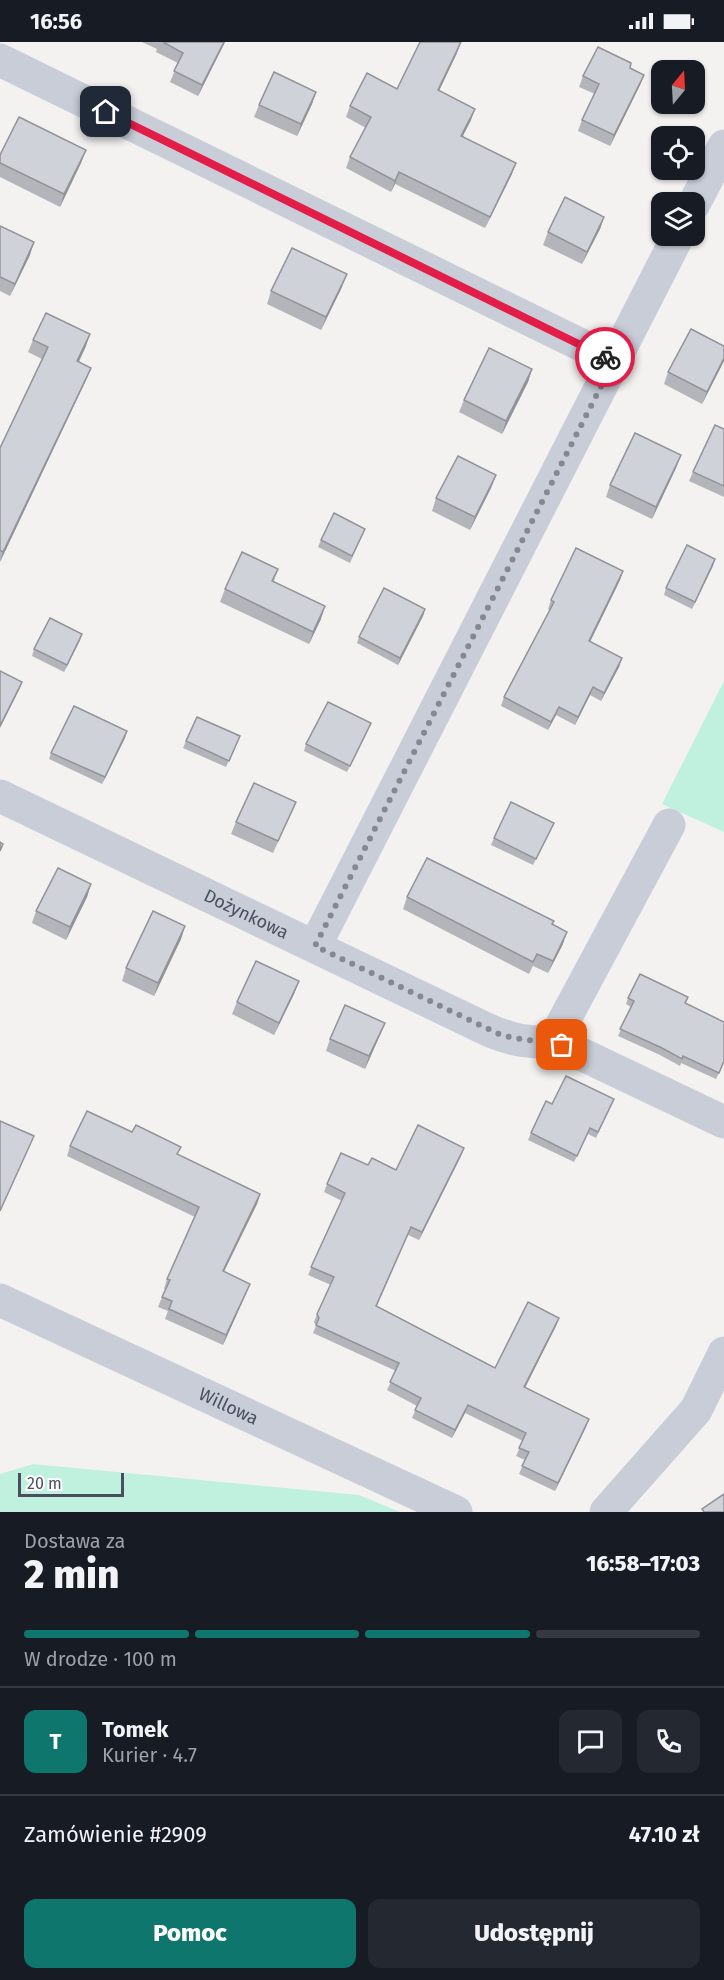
<!DOCTYPE html>
<html lang="pl">
<head>
<meta charset="utf-8">
<style>
  :root { --surface:#171b24; --page:#242831; --text:#f1f3f6; --muted:#9ea1a6; --line:#363941; --accent:#0f766e }
  body { margin:0; font-family:"Fira Sans",sans-serif; background:var(--page); color:var(--text); height:100vh; display:flex; flex-direction:column; font-size:22px; white-space:nowrap }
  * { box-sizing:border-box; margin:0 }
  p { font-size:20px; color:var(--muted) }
  .icon { flex:none; width:33px; height:33px; fill:none; stroke:currentColor; stroke-width:2; stroke-linecap:round; stroke-linejoin:round }
  .map { position:relative; height:1470px; overflow:hidden }
  .details { display:flex; flex-direction:column; background:var(--surface); flex:1 }
  .details>* { flex:none }
  .needle { width:39px; rotate:18deg }
  .fabs { position:absolute; left:651px; top:18px; display:grid; gap:12px }
  .fabs a { display:grid; place-items:center; width:54px; height:54px; border-radius:12px; background:var(--surface); box-shadow:0 2px 4px #0004; font-size:30px }
  .scale { position:absolute; left:18px; bottom:15px; width:106px; box-sizing:border-box; padding-left:6px; border:3px solid #494f5f; border-top:0; font-size:16px; line-height:21px; white-space:nowrap; color:#494f5f; -webkit-text-stroke:4px #fff; paint-order:stroke }
  .pin { position:absolute; display:grid; place-items:center; width:51px; height:51px; color:#fff; margin:-26px; border-radius:12px; box-shadow:0 3px 9px #0006 }
  .courier { position:absolute; display:grid; place-items:center; width:60px; height:60px; margin:-30px; border:4px solid #e11d48; border-radius:50%; background:#fff; color:#222; box-shadow:0 2px 8px #0007 }
  .headline em { font-style:normal; font-weight:800 }
  .headline div { display:flex; flex-direction:column-reverse }
  .headline { display:flex; align-items:center; justify-content:space-between; height:102px; padding:0 24px }
  h1 { font-size:39px; font-weight:800; line-height:45px }
  .bar { display:grid; grid-template-columns:repeat(4,1fr); gap:9px 6px; align-content:center; height:72px; padding:0 24px }
  .bar i { height:8px; border-radius:4px; background:var(--line) }
  .bar .on { background:var(--accent) }
  .bar p { grid-column:span 4 }
  .line { display:flex; align-items:center; gap:15px; padding:0 24px; border-top:2px solid var(--line) }
  .line div { flex:1 }
  .round { display:grid; place-items:center; flex:none; width:63px; height:63px; border-radius:12px; background:var(--page) }
  .primary-button { display:flex; gap:12px; margin-top:auto; padding:12px 24px }
  .primary-button a { flex:1; height:69px; border-radius:12px; background:var(--accent); color:#fff; font-size:24px; font-weight:800; line-height:69px; text-align:center }
  .primary-button a+a { background:var(--page); color:var(--text) }
  .status { display:flex; justify-content:space-between; align-items:center; height:42px; padding:0 30px; background:var(--surface); direction:ltr }
  .status svg { height:16px; fill:currentColor }
  .map>svg:first-child { display:block }
  .green { fill:#c0f1df }
  .lines { fill:none; stroke-linecap:round; stroke-linejoin:round }
  .minor { stroke:#c8cdd8; stroke-width:33 }
  .wall { fill:#b3b5bb }
  .shaded-wall { fill:#929398 }
  .building { fill:#d0d2d9; stroke:#929398; stroke-width:1.5 }
  .done { stroke:#858892; stroke-width:6; stroke-dasharray:0 10.8 }
  .route { stroke:#e11d48; stroke-width:8 }
  .labels { text-anchor:middle; stroke-width:6; stroke-linejoin:round; paint-order:stroke }
  .street-label { font-size:18px; fill:#494f5f; stroke:#fff }
</style>
</head>
<body>
<div class="status"><b>16:56</b><svg viewBox="0 0 49 12"><path d="M0 12V9h3v3zM5 12V6h3v6zM10 12V3h3v9zM15 12V0h3v12zM26 1h20v11H26zM47 4h2v5h-2z"/></svg></div>
<div class="map">
<svg width="724" height="1470" viewBox="0 0 724 1470">
  <rect width="100%" height="100%" fill="#f4f2f1"/>
  <g class="green">
    <path d="M724 639V790L662 762Z"/>
    <path d="M33 1422 359 1453 400 1470H0V1432Z"/>
  </g>
  <g class="lines">
    <g class="minor">
      <path d="M0 18 614 319"/>
      <path d="M694 162 724 104"/>
      <path id="s1" d="M0 754 482 985C494 991 506 995 519 998 533 1000 548 1000 562 1003L724 1080"/>
      <path d="M315 904 678 194"/>
      <path d="M542 999 559 988 669 783"/>
      <path id="s2" d="M0 1258 456 1470"/>
      <path d="M606 1470 696 1368 724 1311"/>
    </g>
  </g>
  <g class="wall">
    <path d="M142 0H225L198 54 170 40 178 21 156 10 157 7Z"/>
    <path d="M457 11 439 49 471 78 463 94 512 132 485 186 395 142 391 150 346 126 350 115 366 86 346 75 350 64 397 47Z"/>
    <path d="M644 33 640 43 610 104 578 89 582 78 595 52 579 45 583 34Z"/>
    <path d="M316 50 312 62 297 94 254 75 259 63Z"/>
    <path d="M86 108 81 121 60 165 0 135V113Z"/>
    <path d="M604 175 600 187 582 222 543 203 548 190Z"/>
    <path d="M0 184 30 213 10 254 0 249Z"/>
    <path d="M342 245 321 288 267 262 271 249Z"/>
    <path d="M33 298 86 304 79 320 91 326 86 338 0 520V406L42 317 28 310Z"/>
    <path d="M724 304V319L702 362 664 342 668 330Z"/>
    <path d="M532 327 528 340 502 392 459 370 464 358Z"/>
    <path d="M724 387V455L689 439 693 430Z"/>
    <path d="M681 413 676 426 652 477 606 455 610 443Z"/>
    <path d="M496 433 491 446 470 488 432 469 436 456Z"/>
    <path d="M365 487 350 521 318 505 321 498Z"/>
    <path d="M715 517 692 567 664 553 666 546Z"/>
    <path d="M278 527 274 539 321 577 309 602 220 560 225 547Z"/>
    <path d="M623 529 620 538 590 600 622 616 619 625 601 659 590 653 575 683 556 673 548 688 501 664 504 655 550 568 548 567 551 558Z"/>
    <path d="M425 567 423 574 398 623 357 601 359 595Z"/>
    <path d="M80 598 64 630 32 614 34 607Z"/>
    <path d="M368 688 347 730 304 709 306 702Z"/>
    <path d="M125 696 102 742 49 717 51 711Z"/>
    <path d="M186 699 237 701 226 725 183 706Z"/>
    <path d="M296 760 291 772 273 811 231 792 236 780Z"/>
    <path d="M554 781 533 823 491 803 494 796Z"/>
    <path d="M91 842 87 855 66 898 32 881 36 869Z"/>
    <path d="M407 855 552 883 563 902 548 931 533 924 529 932 403 867Z"/>
    <path d="M185 884 181 897 154 954 122 939 126 926Z"/>
    <path d="M299 939 294 952 274 993 232 972 237 960Z"/>
    <path d="M688 955 686 961 724 980V1021L716 1037 681 1021 680 1024 660 1013 618 994 631 965 626 962 628 956Z"/>
    <path d="M385 981 380 993 365 1027 326 1009 330 997Z"/>
    <path d="M552 1062 611 1064 596 1096 588 1092 574 1120 528 1098 531 1091Z"/>
    <path d="M70 1104 178 1113 260 1152 257 1162 224 1230 250 1242 223 1303 165 1277 168 1269 158 1265 165 1248 164 1247 167 1237 195 1175 67 1114Z"/>
    <path d="M461 1114 419 1198 408 1193 377 1264 495 1326 559 1276 556 1284 524 1346 586 1385 555 1449 519 1432 525 1418 516 1414 523 1399 465 1371 452 1396 412 1376 417 1364 387 1348 396 1329 313 1291 316 1284 314 1280 317 1272 331 1243 308 1233 342 1159 324 1150 327 1142 368 1123 396 1128Z"/>
  </g>
  <g class="shaded-wall">
    <path d="M224 0H225L198 54 202 43Z"/>
    <path d="M461 0 457 11 434 59 438 48Z"/>
    <path d="M644 33 640 43 610 104 614 93Z"/>
    <path d="M316 50 312 62 297 94 301 82Z"/>
    <path d="M475 67 471 78 457 105 461 94Z"/>
    <path d="M86 108 81 121 60 165 64 152Z"/>
    <path d="M516 121 512 132 485 186 490 175Z"/>
    <path d="M399 130 395 142 391 150 395 139Z"/>
    <path d="M604 175 600 187 582 222 587 210Z"/>
    <path d="M34 200 30 213 10 254 15 242Z"/>
    <path d="M347 232 342 245 321 288 326 275Z"/>
    <path d="M90 292 86 304 73 331 77 319Z"/>
    <path d="M724 316V319L702 362 707 350Z"/>
    <path d="M91 326 86 338 0 520 3 510Z"/>
    <path d="M532 327 528 340 502 392 506 379Z"/>
    <path d="M681 413 676 426 652 477 656 465Z"/>
    <path d="M496 433 491 446 470 488 475 475Z"/>
    <path d="M715 517 713 524 692 567 695 560Z"/>
    <path d="M623 529 620 538 586 608 589 599Z"/>
    <path d="M325 564 321 577 309 602 313 590Z"/>
    <path d="M425 567 423 574 398 623 400 616Z"/>
    <path d="M82 592 80 598 64 630 67 623Z"/>
    <path d="M622 616 619 625 601 659 604 651Z"/>
    <path d="M22 640 20 646 0 686V684Z"/>
    <path d="M593 645 590 653 575 683 578 675Z"/>
    <path d="M559 665 556 673 548 688 551 680Z"/>
    <path d="M127 689 125 696 102 742 105 735Z"/>
    <path d="M91 842 87 855 66 898 70 885Z"/>
    <path d="M185 884 181 897 154 954 158 941Z"/>
    <path d="M567 890 563 902 548 931 553 919Z"/>
    <path d="M299 939 294 952 274 993 279 981Z"/>
    <path d="M385 981 380 993 365 1027 369 1014Z"/>
    <path d="M464 1106 461 1114 419 1198 422 1190Z"/>
    <path d="M260 1152 257 1162 219 1239 223 1229Z"/>
    <path d="M250 1242 246 1252 223 1303 226 1293Z"/>
    <path d="M559 1276 556 1284 521 1354 524 1345Z"/>
    <path d="M468 1363 465 1371 452 1396 455 1388Z"/>
    <path d="M589 1377 586 1385 555 1449 558 1441Z"/>
  </g>
  <g class="building">
    <path d="M163 0H224L202 43 174 29 183 11Z"/>
    <path d="M420 0H461L438 48 475 67 461 94 516 121 490 175 399 130 395 139 350 115 371 75 350 64 367 31 397 47Z"/>
    <path d="M598 5 631 21 630 26 644 33 614 93 582 78 599 42 583 34Z"/>
    <path d="M274 30 316 50 301 82 259 63Z"/>
    <path d="M19 75 86 108 64 152 0 121V113Z"/>
    <path d="M565 155 604 175 587 210 548 190Z"/>
    <path d="M0 184 34 200 15 242 0 235Z"/>
    <path d="M292 206 347 232 326 275 271 249Z"/>
    <path d="M46 271 90 292 77 319 91 326 3 510 0 508V406L48 305 33 298Z"/>
    <path d="M691 287 724 304V316L707 350 668 330Z"/>
    <path d="M489 306 532 327 506 379 464 358Z"/>
    <path d="M715 383 724 387V444L693 430Z"/>
    <path d="M635 391 681 413 656 465 610 443Z"/>
    <path d="M458 414 496 433 475 475 436 456Z"/>
    <path d="M334 471 365 487 352 514 321 498Z"/>
    <path d="M687 503 715 517 695 560 666 546Z"/>
    <path d="M576 506 623 529 589 599 622 616 604 651 593 645 578 675 559 665 551 680 504 655 554 560 551 558Z"/>
    <path d="M242 510 278 527 272 539 325 564 313 590 225 547Z"/>
    <path d="M384 546 425 567 400 616 359 595Z"/>
    <path d="M50 576 82 592 67 623 34 607Z"/>
    <path d="M0 629 22 640 0 684Z"/>
    <path d="M328 660 371 681 350 724 306 702Z"/>
    <path d="M74 664 127 689 105 735 51 711Z"/>
    <path d="M197 675 240 694 229 719 186 699Z"/>
    <path d="M254 741 296 760 278 799 236 780Z"/>
    <path d="M511 760 554 781 536 817 494 796Z"/>
    <path d="M0 800 3 802 0 809Z"/>
    <path d="M427 816 554 879 552 882 567 890 553 919 537 912 533 920 407 855Z"/>
    <path d="M58 826 91 842 70 885 36 869Z"/>
    <path d="M153 869 185 884 158 941 126 926Z"/>
    <path d="M256 919 299 939 279 981 237 960Z"/>
    <path d="M640 932 688 955 685 961 724 980V1019L719 1031 683 1014 682 1017 662 1006 620 987 634 959 628 956Z"/>
    <path d="M345 963 385 981 369 1014 330 997Z"/>
    <path d="M566 1034 614 1057 598 1090 590 1086 577 1114 531 1091 546 1059 552 1062Z"/>
    <path d="M87 1069 132 1090 136 1083 181 1105 177 1112 260 1152 223 1229 250 1242 226 1293 169 1267 172 1259 162 1255 170 1238 167 1237 199 1165 70 1104Z"/>
    <path d="M0 1079 34 1094 0 1169Z"/>
    <path d="M418 1083 464 1106 422 1190 411 1185 376 1264 495 1326 528 1260 559 1276 524 1345 589 1377 558 1441 522 1424 529 1410 519 1406 526 1391 468 1363 455 1388 415 1368 421 1356 390 1340 399 1321 316 1283 319 1276 317 1272 334 1235 311 1225 345 1151 327 1142 341 1111 368 1123 372 1116 396 1128Z"/>
    <path d="M724 1452V1470H704L702 1467Z"/>
  </g>
  <g class="lines">
    <path class="done" d="M562 1003C541 999 521 998 501 993L315 904 614 319 605 315"/>
    <path class="route" d="M106 70 605 315"/>
  </g>
  <g class="labels">
    <g class="street-label">
      <text dy="6" stroke="none"><textPath href="#s1" startOffset="273">Dożynkowa</textPath></text>
      <text dy="6" stroke="none"><textPath href="#s2" startOffset="252">Willowa</textPath></text>
    </g>
  </g>
</svg>
<div class="fabs">
<a><svg class="needle" viewBox="-14 -14 28 28"><path d="M0-13l5 13h-10z" fill="#e53935"/><path d="M0 13l5-13h-10z" fill="#9ea1a6"/></svg></a>
<a><svg class="icon" aria-label="locate" viewBox="0 0 24 24"><circle cx="12" cy="12" r="6"/><path d="M12 2v4M12 18v4M2 12h4M18 12h4"/></svg></a>
<a><svg class="icon" aria-label="layers" viewBox="0 0 24 24"><path d="M12 4l9 5-9 5-9-5zM3 14l9 5 9-5"/></svg></a>
</div>
<div class="scale">20 m</div>
<div class="pin" style="left:562px;top:1003px;background:#ea580c"><svg class="icon" aria-label="bag" viewBox="0 0 24 24"><path d="M5 8h14l-1 12H6zM9 8a3 3 0 0 1 6 0"/></svg></div>
<div class="pin" style="left:106px;top:70px;background:#1f2937"><svg class="icon" aria-label="home" viewBox="0 0 24 24"><path d="M3 11l9-7 9 7M6 9v11h12V9"/></svg></div>
<div class="courier" style="left:605px;top:315px"><svg class="icon" aria-label="bike" viewBox="0 0 24 24"><circle cx="6" cy="16" r="4"/><circle cx="18" cy="16" r="4"/><path d="M6 16l4-8h5l3 8M10 8l3 8H6M13 5h3"/></svg></div>
</div>
<section class="details">
<div class="headline"><div><h1>2 min</h1><p>Dostawa za</p></div><em>16:58–17:03</em></div>
<div class="bar"><i class="on"></i><i class="on"></i><i class="on"></i><i></i><p>W drodze · 100 m</p></div>
<div class="line" style="height:108px"><b class="round" style="background:var(--accent);color:#fff">T</b><div><b>Tomek</b><p>Kurier · 4.7</p></div><a class="round"><svg class="icon" aria-label="chat" viewBox="0 0 24 24"><path d="M4 5h16v11H9l-5 4z"/></svg></a><a class="round"><svg class="icon" aria-label="phone" viewBox="0 0 24 24"><path d="M5 4h4l2 5-3 2q2 4 5 5l2-3 5 2v4C11 20 4 13 5 4z"/></svg></a></div>
<div class="line" style="height:78px"><div>Zamówienie #2909</div><b>47.10 zł</b></div>
<div class="primary-button"><a>Pomoc</a><a>Udostępnij</a></div>
</section>
</body>
</html>
